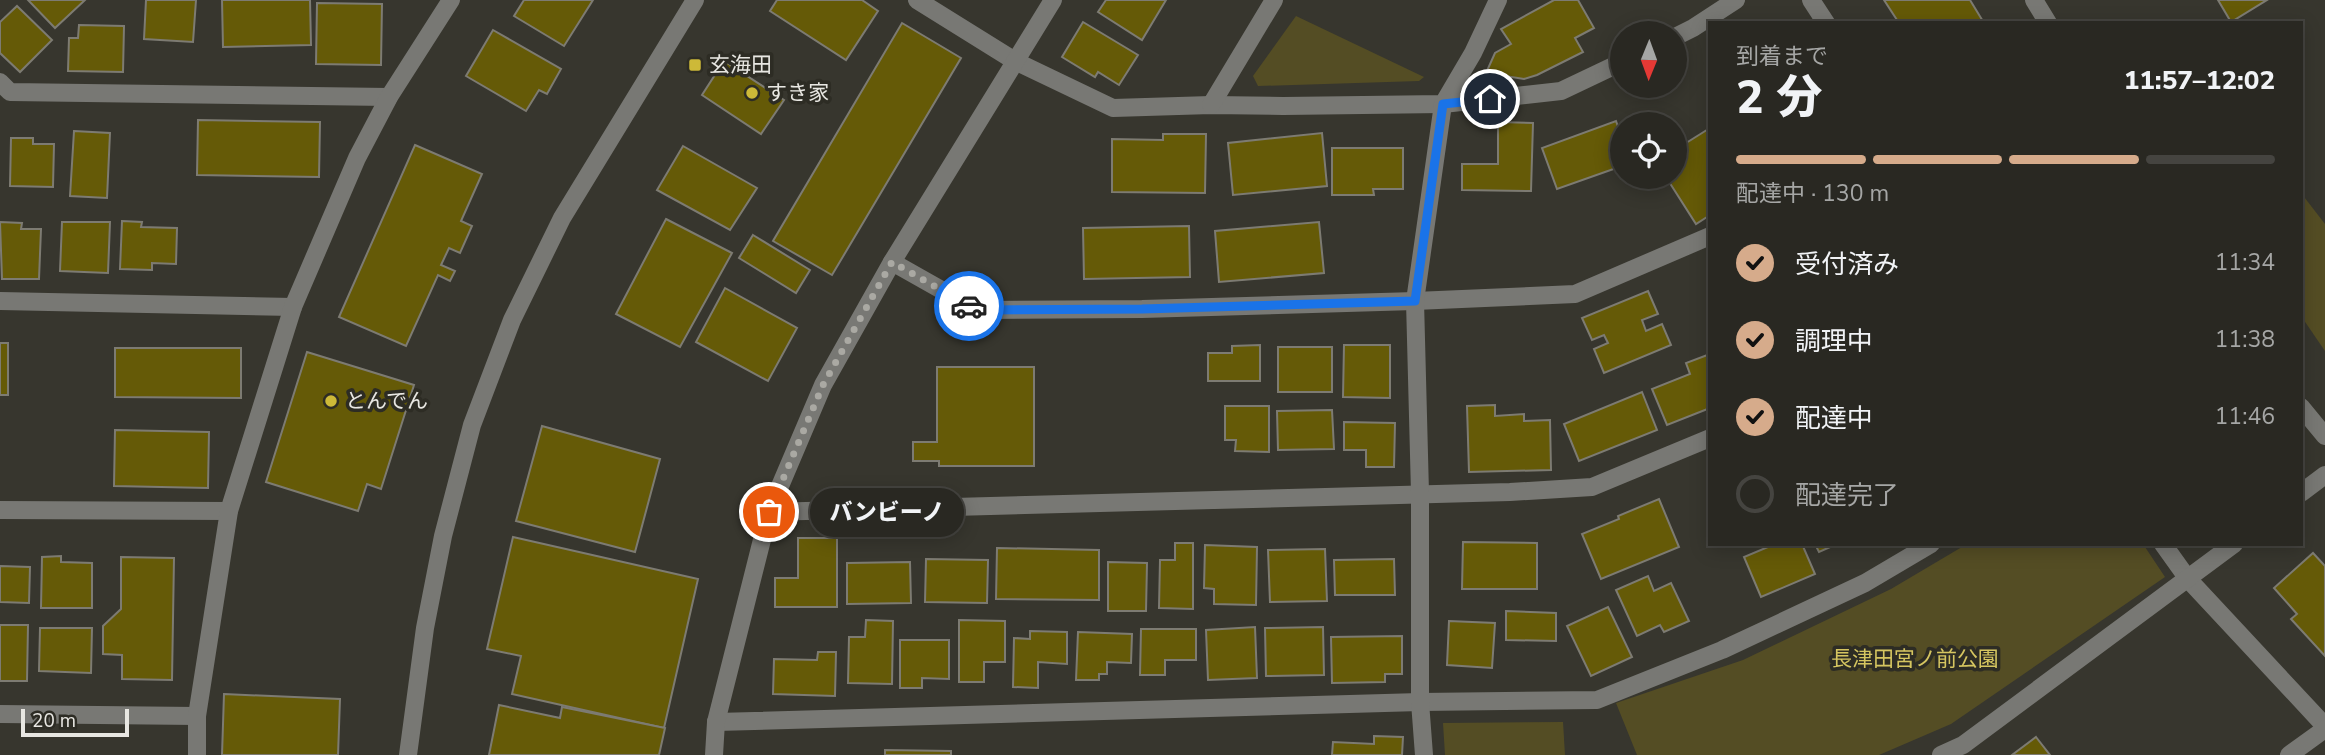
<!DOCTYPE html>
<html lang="ja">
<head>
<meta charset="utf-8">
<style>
  :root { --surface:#292822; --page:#35342f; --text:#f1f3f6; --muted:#a5a6a5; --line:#454440; --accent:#d6ab8b }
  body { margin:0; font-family:"Nunito Sans","Noto Sans JP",sans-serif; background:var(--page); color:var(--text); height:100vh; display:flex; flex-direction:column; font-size:26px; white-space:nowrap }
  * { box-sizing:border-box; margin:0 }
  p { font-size:23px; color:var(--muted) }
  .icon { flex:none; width:38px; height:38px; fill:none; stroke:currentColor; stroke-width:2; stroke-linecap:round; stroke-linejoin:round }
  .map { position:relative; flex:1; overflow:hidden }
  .drawer { position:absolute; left:1708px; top:21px; width:595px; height:525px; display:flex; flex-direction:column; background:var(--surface); border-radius:0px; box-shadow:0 4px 18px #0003,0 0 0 2px var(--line) }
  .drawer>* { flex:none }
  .needle { width:46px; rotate:181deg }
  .tools { position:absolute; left:1610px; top:21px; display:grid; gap:14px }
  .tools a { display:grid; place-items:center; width:77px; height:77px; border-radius:50%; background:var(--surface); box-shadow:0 4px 18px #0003,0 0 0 2px var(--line); font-size:35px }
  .scale { position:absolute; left:21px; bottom:18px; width:108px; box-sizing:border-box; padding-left:7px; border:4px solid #e8e7e2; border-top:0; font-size:19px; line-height:24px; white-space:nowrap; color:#e8e7e2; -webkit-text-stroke:5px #2d2c24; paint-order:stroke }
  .pin { position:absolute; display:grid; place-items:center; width:60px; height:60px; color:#fff; margin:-30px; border:4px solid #fff; border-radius:50%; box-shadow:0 2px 7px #0007 }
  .courier { position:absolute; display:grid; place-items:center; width:70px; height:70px; margin:-35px; border:5px solid #1a73e8; border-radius:50%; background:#fff; color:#222; box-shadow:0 2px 9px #0007 }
  .bubble { position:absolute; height:49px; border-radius:24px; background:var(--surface); box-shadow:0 4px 18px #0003,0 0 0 2px var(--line); font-size:23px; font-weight:800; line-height:49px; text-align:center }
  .summary em { font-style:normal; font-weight:800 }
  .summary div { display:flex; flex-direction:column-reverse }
  .summary { display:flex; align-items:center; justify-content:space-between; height:119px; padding:0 28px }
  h1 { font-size:46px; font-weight:800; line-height:52px }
  .bar { display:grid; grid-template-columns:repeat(4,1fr); gap:10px 7px; align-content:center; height:84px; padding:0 28px }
  .bar i { height:9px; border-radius:5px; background:var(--line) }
  .bar .current { background:var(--accent) }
  .bar p { grid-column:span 4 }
  ol { padding:0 28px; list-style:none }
  li { display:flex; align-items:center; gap:21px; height:77px }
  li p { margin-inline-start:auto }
  li .icon { padding:7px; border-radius:50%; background:var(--accent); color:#111; stroke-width:4 }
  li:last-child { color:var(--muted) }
  li i { width:38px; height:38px; border:4px solid var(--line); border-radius:50% }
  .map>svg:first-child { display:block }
  .green { fill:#544d24 }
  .building { fill:#655a07; stroke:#7d7b72; stroke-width:2 }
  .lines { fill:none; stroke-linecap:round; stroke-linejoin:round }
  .minor { stroke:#787874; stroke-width:18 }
  .done { stroke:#aaa9a3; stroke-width:7; stroke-dasharray:0 12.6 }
  .route { stroke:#1a73e8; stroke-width:9 }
  .poi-dot { fill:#cdb938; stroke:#2d2c24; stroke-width:2.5 }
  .labels { text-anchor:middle; stroke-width:7; stroke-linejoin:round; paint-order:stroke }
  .poi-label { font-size:21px; fill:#e8e7e2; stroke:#2d2c24; text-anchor:start }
  .park-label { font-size:21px; fill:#d5c560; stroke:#2d2c24 }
</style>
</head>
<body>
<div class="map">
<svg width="2325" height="755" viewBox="0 0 2325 755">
  <rect width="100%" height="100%" fill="#37362e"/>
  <g class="green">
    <path d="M1296 16 1424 77 1419 81 1258 86 1253 76Z"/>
    <path d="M2301 193 2325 224V351L2301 316Z"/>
    <path d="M1967 544H2143L2165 577 1951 724 1879 755H1637L1616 703 1743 660 1891 589Z"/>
    <path d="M1563 722 1565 755H1445L1443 723Z"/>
  </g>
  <g class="building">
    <path d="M28 0H85L55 28Z"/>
    <path d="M146 0H196L193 42 144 39Z"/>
    <path d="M222 0H310L311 45 223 47Z"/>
    <path d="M524 0H593L564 46 514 16Z"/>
    <path d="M777 0H862L878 11 846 60 770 11Z"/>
    <path d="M1106 0H1166L1142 40 1098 12Z"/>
    <path d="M1554 0H1578L1594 28 1575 38 1583 52 1537 75 1524 79 1486 73 1495 53 1511 44 1501 29Z"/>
    <path d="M1884 0H1970L1984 23H1899Z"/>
    <path d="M2218 0H2267L2231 22Z"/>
    <path d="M317 3 382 4 381 65 316 64Z"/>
    <path d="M17 6 52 40 20 72 0 53V22Z"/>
    <path d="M1083 22 1138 55 1119 85 1098 72 1095 77 1062 57Z"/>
    <path d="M902 23 961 58 832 275 773 241Z"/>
    <path d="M79 25 124 26 123 72 68 71 69 38H78Z"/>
    <path d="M493 30 561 69 547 94 539 90 526 111 466 76Z"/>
    <path d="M724 61 784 100 761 134 702 95Z"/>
    <path d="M198 120 320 122 319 177 197 175Z"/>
    <path d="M1616 121 1622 138V166L1557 189 1542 148Z"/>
    <path d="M1498 122 1533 123 1531 191 1462 190V164H1498Z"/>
    <path d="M1710 128V215L1696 224 1666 177H1675V150Z"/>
    <path d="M74 131 110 133 107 198 70 196Z"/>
    <path d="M1322 133 1327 186 1233 195 1228 143Z"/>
    <path d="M1163 134H1206L1205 193 1112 192V139L1163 140Z"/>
    <path d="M11 138H33V144H54L53 187 10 186Z"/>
    <path d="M415 145 482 174 461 221 472 226 460 253 449 248 441 265 455 271 450 281 438 275 406 346 339 317Z"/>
    <path d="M683 146 757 188 730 230 657 190Z"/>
    <path d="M1332 148H1403V189H1373L1374 195H1332Z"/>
    <path d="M666 219 732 253 680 347 616 314Z"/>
    <path d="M122 221 142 222 141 227 177 228 176 264 152 263V270L120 269Z"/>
    <path d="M0 222 22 223 21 229H41L39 279H2Z"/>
    <path d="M62 222H110L108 273 60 271Z"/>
    <path d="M1319 222 1324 273 1219 282 1215 231Z"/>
    <path d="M1189 226 1190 277 1084 279 1083 228Z"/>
    <path d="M753 235 810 270 796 293 739 258Z"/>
    <path d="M725 288 797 328 768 381 696 342Z"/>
    <path d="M1648 291 1658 314 1642 320 1646 331 1662 324 1671 345 1604 373 1594 349 1608 343 1604 335 1592 340 1582 318Z"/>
    <rect x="0" y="343" width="8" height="52"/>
    <path d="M1260 345V381H1208V353H1232V346Z"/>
    <path d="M1344 345H1390V398L1343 397Z"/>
    <rect x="1278" y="347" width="54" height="45"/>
    <path d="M115 348H241V398L115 397Z"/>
    <path d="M307 352 414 385 381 489 367 484 358 511 266 482Z"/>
    <path d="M1710 354V408L1667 425 1652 389 1690 374 1686 363Z"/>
    <path d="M937 367H1034V466H939V461H913V442H937Z"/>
    <path d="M1642 392 1657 430 1579 461 1564 424Z"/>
    <path d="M1495 405V416L1524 414V421L1550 420 1551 470 1469 472 1467 406Z"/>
    <path d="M1225 406H1269V452L1235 451 1236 440H1225Z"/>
    <path d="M1332 410 1334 449 1278 450 1277 411Z"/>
    <path d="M1344 422 1395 423 1394 467H1366V450H1344Z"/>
    <path d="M542 426 660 459 635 552 516 521Z"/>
    <path d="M115 430 209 432 208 488 114 486Z"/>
    <path d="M1659 499 1679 547 1601 579 1582 534 1619 519 1618 516Z"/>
    <path d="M513 537 698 579 664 728 512 694 521 656 487 649Z"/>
    <path d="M798 538H837V607H775V578H798Z"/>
    <path d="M1463 542 1537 543V589H1462Z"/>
    <path d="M1175 543H1193V609L1159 608 1160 560H1175Z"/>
    <path d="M1775 544H1802L1815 574 1761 597 1744 557Z"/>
    <path d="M1815 544H1837L1819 552Z"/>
    <path d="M1205 545 1257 547 1256 605 1214 604V589L1204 588Z"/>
    <path d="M997 548 1099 550V600L996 599Z"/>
    <path d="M1325 549 1327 601 1270 602 1268 550Z"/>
    <path d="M2313 553 2325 566V656L2291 619 2297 614 2274 588Z"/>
    <path d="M61 556V562L92 563V608H41L42 557Z"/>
    <path d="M121 557 174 558 172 680 122 679V655L103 654V626L121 609Z"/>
    <path d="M926 559 988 560 987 603 925 602Z"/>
    <path d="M1394 559 1395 595H1335L1334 560Z"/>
    <path d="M910 562 911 603 847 604V563Z"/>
    <path d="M1108 562 1147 563 1146 611H1108Z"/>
    <path d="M0 566 30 567 29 603 0 602Z"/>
    <path d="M1648 576 1654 591 1671 583 1689 621 1664 632 1660 625 1637 636 1616 590Z"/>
    <path d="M1608 607 1632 657 1591 676 1567 626Z"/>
    <path d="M1506 611 1556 613V641L1506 640Z"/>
    <path d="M866 620 893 621 892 684 848 683 849 637H865Z"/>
    <path d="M959 620 1005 621V662H984V682H959Z"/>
    <path d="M1449 621 1495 623 1492 668 1447 665Z"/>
    <path d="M0 625H28L27 681H0Z"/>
    <path d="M1255 627 1257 678 1208 680 1206 630Z"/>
    <path d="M1323 627 1324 675 1266 676 1265 628Z"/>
    <path d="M40 628H92L91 673 39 671Z"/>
    <path d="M1141 629H1196V660H1165V675H1140Z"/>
    <path d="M1030 631 1067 632V664L1038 662V688L1013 687 1014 638 1030 639Z"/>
    <path d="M1078 632 1132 634 1131 663 1107 662V674H1099V680H1076Z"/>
    <path d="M1402 636V674H1385V682L1332 683 1331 637Z"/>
    <path d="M900 640H949V679L922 678V688H900Z"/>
    <path d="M818 652H836L835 696 773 694 774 659 817 660Z"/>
    <path d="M224 694 340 699 338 755H222Z"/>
    <path d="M499 705 560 718 562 707 665 728 659 755H489Z"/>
    <path d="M1374 736 1403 737 1402 755H1332L1333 742 1374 744Z"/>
    <path d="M2036 737 2050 755H2012Z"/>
    <path d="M885 750 951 751V755H885Z"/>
  </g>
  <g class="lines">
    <g class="minor">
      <path d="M917 0 1015 61 1113 108 1211 105 1283 106 1443 104 1473 53 1498 0"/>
      <path d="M1811 0 1826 23"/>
      <path d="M2034 0 2048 23"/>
      <path d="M1675 37 1693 28 1736 0"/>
      <path d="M0 82 10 92 389 97"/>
      <path d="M1211 105 1274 0"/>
      <path d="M892 262 977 310 1142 309 1415 301 1575 294 1710 236"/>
      <path d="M0 301 293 307"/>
      <path d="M2301 407 2325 436"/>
      <path d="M2301 493 2325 475"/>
      <path d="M0 510 229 511"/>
      <path d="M769 512 1510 492 1592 487 1710 438"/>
      <path d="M2163 544 2188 579 2325 726"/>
      <path d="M0 714 197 716"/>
      <path d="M716 722 1420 702 1597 700 1722 650 1865 583 1931 544"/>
      <path d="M197 755V716L229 511 293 307 357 158 389 97 451 0"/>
      <path d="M408 755 425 628 443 536 472 425 512 320 562 218 695 0"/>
      <path d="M714 755 716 722 769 512 823 385 892 262 1053 0"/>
      <path d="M1424 755 1420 702V493L1415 301 1443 104 1561 91 1622 62"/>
      <path d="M1941 755 1963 745 2234 544"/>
      <path d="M2289 755 2325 729"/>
    </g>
  </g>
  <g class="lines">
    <path class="done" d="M769 512 823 385 892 262 969 306"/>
    <path class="route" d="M969 306 977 310 1142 309 1415 301 1443 104 1490 99"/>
  </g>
  <g class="poi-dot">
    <rect x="688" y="58" width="14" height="14" rx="3.5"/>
    <circle cx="752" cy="93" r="7"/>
    <circle cx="331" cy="401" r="7"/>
  </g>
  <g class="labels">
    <g class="poi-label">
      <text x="709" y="72">玄海田</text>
      <text x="766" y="100">すき家</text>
      <text x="345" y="408">とんでん</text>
    </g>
    <g class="park-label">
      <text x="1915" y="666">長津田宮ノ前公園</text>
    </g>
  </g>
</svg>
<div class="tools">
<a><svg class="needle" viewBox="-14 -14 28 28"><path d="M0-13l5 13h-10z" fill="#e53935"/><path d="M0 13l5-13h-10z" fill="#a5a6a5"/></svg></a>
<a><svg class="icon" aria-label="locate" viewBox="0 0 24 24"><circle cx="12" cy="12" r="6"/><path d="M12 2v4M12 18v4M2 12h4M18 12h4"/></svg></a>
</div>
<div class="scale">20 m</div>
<div class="pin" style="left:769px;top:512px;background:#ea580c"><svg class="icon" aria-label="bag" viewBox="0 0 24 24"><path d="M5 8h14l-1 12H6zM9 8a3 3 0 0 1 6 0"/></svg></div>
<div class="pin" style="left:1490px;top:99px;background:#1f2937"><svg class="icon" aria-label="home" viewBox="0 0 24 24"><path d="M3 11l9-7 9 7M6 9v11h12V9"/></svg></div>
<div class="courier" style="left:969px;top:306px"><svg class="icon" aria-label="car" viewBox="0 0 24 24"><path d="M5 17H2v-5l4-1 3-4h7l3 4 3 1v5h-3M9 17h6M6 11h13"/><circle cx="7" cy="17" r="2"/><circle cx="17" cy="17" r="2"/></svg></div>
<div class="bubble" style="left:810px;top:488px;width:154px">バンビーノ</div>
<section class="drawer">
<div class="summary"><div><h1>2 分</h1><p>到着まで</p></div><em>11:57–12:02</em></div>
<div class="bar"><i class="current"></i><i class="current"></i><i class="current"></i><i></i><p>配達中 · 130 m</p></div>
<ol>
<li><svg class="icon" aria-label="check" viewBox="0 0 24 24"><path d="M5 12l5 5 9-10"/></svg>受付済み<p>11:34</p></li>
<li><svg class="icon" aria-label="check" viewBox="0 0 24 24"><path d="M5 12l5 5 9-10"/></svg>調理中<p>11:38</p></li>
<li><svg class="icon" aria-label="check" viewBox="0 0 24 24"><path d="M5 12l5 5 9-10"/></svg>配達中<p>11:46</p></li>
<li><i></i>配達完了</li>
</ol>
</section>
</div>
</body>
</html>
